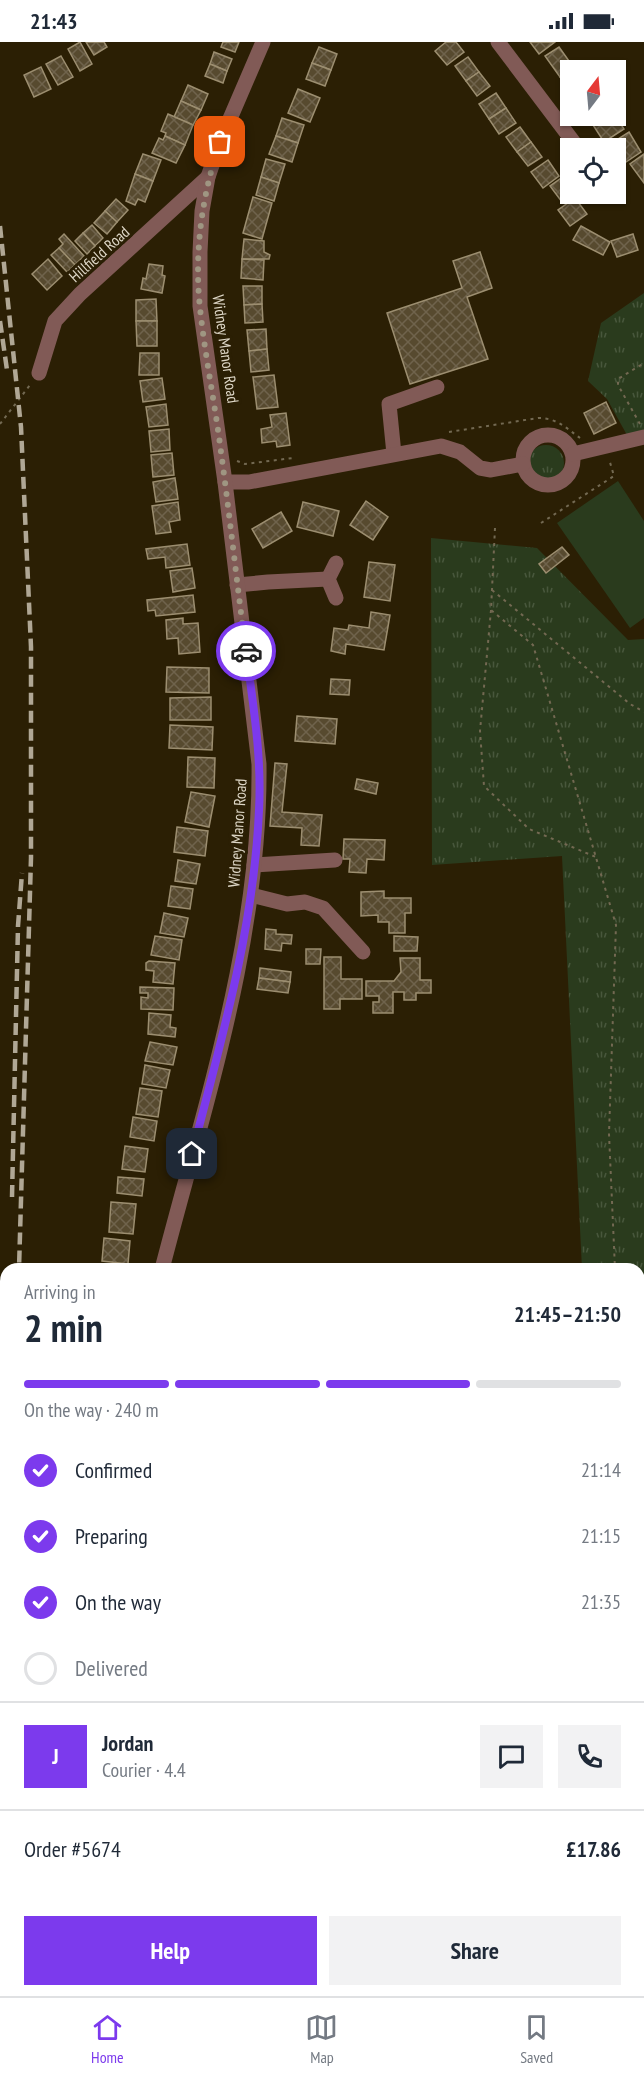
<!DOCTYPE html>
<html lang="en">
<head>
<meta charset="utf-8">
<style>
  :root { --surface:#fff; --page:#f2f2f3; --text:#1f2937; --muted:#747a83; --line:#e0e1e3; --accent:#7c3aed }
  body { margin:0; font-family:"PT Sans Narrow",sans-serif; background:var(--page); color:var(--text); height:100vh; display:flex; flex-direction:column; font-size:22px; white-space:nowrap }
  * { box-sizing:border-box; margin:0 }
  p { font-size:20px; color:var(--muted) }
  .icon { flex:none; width:33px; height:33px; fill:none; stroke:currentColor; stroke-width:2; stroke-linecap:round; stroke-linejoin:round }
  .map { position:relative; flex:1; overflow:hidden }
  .panel { position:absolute; left:0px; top:1221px; width:645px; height:734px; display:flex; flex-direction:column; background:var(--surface); border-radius:18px 18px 0 0; box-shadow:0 2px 4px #0004 }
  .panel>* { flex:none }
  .needle { width:39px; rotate:16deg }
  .buttons { position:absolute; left:560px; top:18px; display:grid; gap:12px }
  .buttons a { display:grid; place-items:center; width:66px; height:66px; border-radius:0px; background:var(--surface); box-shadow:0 2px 4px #0004; font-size:30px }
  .pin { position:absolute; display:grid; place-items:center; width:51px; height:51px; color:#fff; margin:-26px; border-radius:12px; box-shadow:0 3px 9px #0006 }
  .courier { position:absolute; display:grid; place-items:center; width:60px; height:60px; margin:-30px; border:4px solid #7c3aed; border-radius:50%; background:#fff; color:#222; box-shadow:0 2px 8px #0007 }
  .summary em { font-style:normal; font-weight:600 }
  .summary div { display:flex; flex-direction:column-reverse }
  .summary { display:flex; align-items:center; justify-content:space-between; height:102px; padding:0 24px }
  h1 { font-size:39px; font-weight:600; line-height:45px }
  .bar { display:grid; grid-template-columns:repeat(4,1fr); gap:9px 6px; align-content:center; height:72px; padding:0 24px }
  .bar i { height:8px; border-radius:4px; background:var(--line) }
  .bar .active { background:var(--accent) }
  .bar p { grid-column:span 4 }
  .line { display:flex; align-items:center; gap:15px; padding:0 24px; border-top:2px solid var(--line) }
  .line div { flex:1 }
  .round { display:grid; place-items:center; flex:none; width:63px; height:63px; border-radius:0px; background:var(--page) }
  ol { padding:0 24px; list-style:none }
  li { display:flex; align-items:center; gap:18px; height:66px }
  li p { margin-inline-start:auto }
  li .icon { padding:6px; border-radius:50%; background:var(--accent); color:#fff; stroke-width:4 }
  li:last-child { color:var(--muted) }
  li i { width:33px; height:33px; border:3px solid var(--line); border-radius:50% }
  .button { display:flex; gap:12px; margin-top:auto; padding:12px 24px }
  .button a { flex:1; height:69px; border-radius:0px; background:var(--accent); color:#fff; font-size:24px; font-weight:600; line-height:69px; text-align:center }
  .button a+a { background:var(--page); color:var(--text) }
  .status { display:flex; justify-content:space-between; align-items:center; height:42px; padding:0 30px; background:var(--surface); direction:ltr }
  .status svg { height:16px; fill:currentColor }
  .tab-bar { display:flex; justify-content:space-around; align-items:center; height:84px; border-top:2px solid var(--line); background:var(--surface); font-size:16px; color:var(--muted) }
  .tab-bar a { display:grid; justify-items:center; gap:3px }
  .tab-bar .active { color:var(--accent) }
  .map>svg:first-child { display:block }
  .grass { fill:url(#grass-tufts) }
  .forest { fill:url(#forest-firs) }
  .pitch { fill:#2a3b1d }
  .building { fill:url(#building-cross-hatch); stroke:#9c8e70; stroke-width:1.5 }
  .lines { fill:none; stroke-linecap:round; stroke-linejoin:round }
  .path { stroke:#736952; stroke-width:2; stroke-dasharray:3 4.5; stroke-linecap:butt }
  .minor { stroke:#815a56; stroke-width:15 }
  .rail { stroke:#b0a795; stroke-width:4.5; stroke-dasharray:12 6; stroke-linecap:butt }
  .done { stroke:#9f9682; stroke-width:6; stroke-dasharray:0 10.8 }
  .route { stroke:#7c3aed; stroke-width:8 }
  .labels { text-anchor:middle; stroke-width:6; stroke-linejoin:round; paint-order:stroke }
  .street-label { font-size:16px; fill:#ddd6c6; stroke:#2b1f04 }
</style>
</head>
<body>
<div class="status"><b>21:43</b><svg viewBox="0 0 49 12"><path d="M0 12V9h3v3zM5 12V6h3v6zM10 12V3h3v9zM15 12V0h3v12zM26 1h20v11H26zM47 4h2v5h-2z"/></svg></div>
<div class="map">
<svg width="644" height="1954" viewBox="0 0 644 1954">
  <defs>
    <pattern id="grass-tufts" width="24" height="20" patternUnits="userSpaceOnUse" patternTransform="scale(1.5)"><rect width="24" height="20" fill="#2a3b1d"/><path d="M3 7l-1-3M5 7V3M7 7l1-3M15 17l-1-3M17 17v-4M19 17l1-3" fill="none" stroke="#48573c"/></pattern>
    <pattern id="forest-firs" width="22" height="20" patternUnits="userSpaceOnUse" patternTransform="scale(1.5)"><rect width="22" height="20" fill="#2a3b1d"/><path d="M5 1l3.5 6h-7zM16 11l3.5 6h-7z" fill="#48573c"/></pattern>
    <pattern id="building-cross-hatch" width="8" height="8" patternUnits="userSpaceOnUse" patternTransform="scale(1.5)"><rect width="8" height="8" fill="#574a2f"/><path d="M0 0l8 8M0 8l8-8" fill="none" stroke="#6f634c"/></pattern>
  </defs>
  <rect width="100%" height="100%" fill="#2b1f04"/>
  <g class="grass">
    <path d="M644 251V388L627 393 607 357 588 339 601 281Z"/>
    <circle cx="546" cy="421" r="18"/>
    <path d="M431 496 537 506 628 598 644 597V1954H609V1949L639 1948V1227H582L562 814 432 823Z"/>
  </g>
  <path class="forest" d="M644 1710V1954H609V1949L639 1948V1712Z"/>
  <path class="pitch" d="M618 439 644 479V576L630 586 557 481Z"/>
  <g class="building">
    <path d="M80 0 92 22 80 29 68 7Z"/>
    <path d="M86 0H104L107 5 94 13Z"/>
    <path d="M223 0H239L235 10 221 5Z"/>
    <path d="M446 0H456L464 10 447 23 435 9Z"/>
    <path d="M530 0H555L539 12Z"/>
    <path d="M319 5 337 12 331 28 312 21Z"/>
    <path d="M559 5 574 26 560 35 545 14Z"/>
    <path d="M214 10 232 17 227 29 210 22Z"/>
    <path d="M61 14 73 35 58 43 46 22Z"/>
    <path d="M468 15 479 30 466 39 455 24Z"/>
    <path d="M312 21 331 28 325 44 306 37Z"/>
    <path d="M210 22 227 29 223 41 205 34Z"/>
    <path d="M41 25 51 47 34 55 24 33Z"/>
    <path d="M574 26 576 28H570V50L560 35Z"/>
    <path d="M479 30 490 44 477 54 466 39Z"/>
    <path d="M188 43 208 52 201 68 181 59Z"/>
    <path d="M298 47 320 56 310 80 288 71Z"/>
    <path d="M496 51 506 66 489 77 479 62Z"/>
    <path d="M181 59 201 68 193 83 174 75Z"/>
    <path d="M506 66 516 81 499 92 489 77Z"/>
    <path d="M168 72 193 83 185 103 165 94 166 91 161 89Z"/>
    <path d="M615 73 624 87 604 100 593 83 607 74Z"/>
    <path d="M282 76 304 83 298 101 276 94Z"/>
    <path d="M520 85 531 100 517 110 506 95Z"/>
    <path d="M629 90 641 110 623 122 615 106 610 102Z"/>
    <path d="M165 94 185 103 176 121 152 111 159 96 163 98Z"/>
    <path d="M276 94 298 101 292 120 269 112Z"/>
    <path d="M531 100 542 115 528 124 517 110Z"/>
    <path d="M143 112 161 118 153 139 135 132Z"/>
    <path d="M644 112V141L630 122Z"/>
    <path d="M266 117 285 122 279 141 261 135Z"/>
    <path d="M548 118 559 134 543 146 531 130Z"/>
    <path d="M135 132 153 139 145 160 138 157 135 163 126 159Z"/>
    <path d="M567 132 570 136V152H575L562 160 550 144Z"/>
    <path d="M261 135 279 141 274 159 256 153Z"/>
    <path d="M253 155 272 161 262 197 243 191Z"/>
    <path d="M575 156 587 172 570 184 558 168Z"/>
    <path d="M116 157 128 168 117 180 105 169Z"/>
    <path d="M105 169 117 180 107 192 94 181Z"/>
    <path d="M92 183 103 196 95 204 83 191Z"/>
    <path d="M581 184 610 200 603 213 573 198Z"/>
    <path d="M83 191 95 204 87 212 75 199Z"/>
    <path d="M64 192 84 214 75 223 59 206 63 202 59 197Z"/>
    <path d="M633 192 638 208 617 215 611 199Z"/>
    <path d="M244 197 264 199V210L270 213 269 217H242Z"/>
    <path d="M59 206 75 223 67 230 51 213Z"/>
    <path d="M480 210 492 246 467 255 488 317 410 342 387 271 462 246 453 219Z"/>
    <path d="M48 217 62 234 47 248 32 232Z"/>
    <path d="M242 217 264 218 263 238 241 236Z"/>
    <path d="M149 222 163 224 162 233 165 234 162 251 141 247 143 236 146 237Z"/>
    <path d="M243 244H262V262L244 263Z"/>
    <path d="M156 257 157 279H136V258Z"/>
    <path d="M262 262 263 280 245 281 244 263Z"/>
    <path d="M136 279H157V304H137Z"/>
    <path d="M266 287 267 307 249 309 247 288Z"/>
    <path d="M267 307 269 328 251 330 249 309Z"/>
    <path d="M140 311H159V333H139Z"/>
    <path d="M274 333 278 365 257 367 253 335Z"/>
    <path d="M162 336 165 357 143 360 140 339Z"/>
    <path d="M606 360 616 381 594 392 584 371Z"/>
    <path d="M166 362 168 383 149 385 146 365Z"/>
    <path d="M286 371 290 403 277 405 276 399 262 401 261 387 272 385 270 373Z"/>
    <path d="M169 387 170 408 151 410 149 389Z"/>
    <path d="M172 411 174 433 153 435 151 413Z"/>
    <path d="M175 436 178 457 156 460 153 440Z"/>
    <path d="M366 459 388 475 373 498 350 483Z"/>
    <path d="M178 460 180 478 169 480 171 490 156 492 152 464Z"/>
    <path d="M303 460 339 469 333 494 297 485Z"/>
    <path d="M281 470 292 489 263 506 252 487Z"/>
    <path d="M187 502 190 523 166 526 165 515 148 517 146 507Z"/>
    <path d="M562 505 569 513 546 531 539 522Z"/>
    <path d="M369 520 395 523 390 559 364 555Z"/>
    <path d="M192 526 195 546 173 550 170 529Z"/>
    <path d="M193 553 195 570 156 574 155 568 148 569 147 558Z"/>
    <path d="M371 570 390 573 384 608 346 602 345 612 331 609 334 586 348 588 349 583 369 586Z"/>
    <path d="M183 576V582L198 581 200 610 179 612 178 596 167 597 166 578Z"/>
    <path d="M167 625 209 626V651L166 650Z"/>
    <path d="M331 637 350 638 349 653 330 652Z"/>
    <path d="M211 655V678H170V656Z"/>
    <path d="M297 674 337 677 335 702 295 699Z"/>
    <path d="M170 683 213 685 212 708 169 706Z"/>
    <path d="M188 715 215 716 214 746 187 745Z"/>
    <path d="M275 721 287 722 282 770 322 773 319 804 301 803 302 786 270 784Z"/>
    <path d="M357 737 378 741 376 752 355 747Z"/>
    <path d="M191 750 215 754 209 785 185 780Z"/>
    <path d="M177 785 208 789 205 814 174 810Z"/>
    <path d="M344 797 385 798 384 818 367 817 366 831 349 830 350 817H343Z"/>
    <path d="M178 818 200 822 196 842 175 839Z"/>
    <path d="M171 844 193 847 190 867 168 864Z"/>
    <path d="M384 849V856H411V871H405V891H389V880H378V873L361 874V850Z"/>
    <path d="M164 871 188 876 184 895 160 891Z"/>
    <path d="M266 887 276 888V892L292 893 291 902 282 901 281 909 265 907Z"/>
    <path d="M155 894 182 898 179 918 151 913Z"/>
    <path d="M394 894 418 895 417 909H394Z"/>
    <path d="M306 907H321L320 922H306Z"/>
    <path d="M324 915H341V937H362V957H340V967H324Z"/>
    <path d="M400 916H420V938H431V951H416V958H404V950H393V971H373V960H379V954H366V939H394L401 930Z"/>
    <path d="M149 919 175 921 173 942 153 940 154 929 146 928V921Z"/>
    <path d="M260 926 291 930 290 940 259 936Z"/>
    <path d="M259 936 290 940 288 951 257 947Z"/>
    <path d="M140 945 174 946 173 968 141 967V955L148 956V951H140Z"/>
    <path d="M149 971 171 973 170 985 176 986 175 995 148 992Z"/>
    <path d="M150 1000 177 1005 173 1023 145 1019Z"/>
    <path d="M145 1023 170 1028 166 1046 142 1042Z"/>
    <path d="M140 1046 162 1049 158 1075 136 1072Z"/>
    <path d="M133 1075 157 1079 154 1099 130 1095Z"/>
    <path d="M125 1104 148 1107 145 1130 122 1127Z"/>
    <path d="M118 1135 144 1137 142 1154 117 1151Z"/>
    <path d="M111 1160 136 1162 133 1192 109 1190Z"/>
    <path d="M104 1196 130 1199 128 1222 102 1219Z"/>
    <rect x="282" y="1948" width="23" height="6"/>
  </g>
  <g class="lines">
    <g class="path">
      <path d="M0 382 30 343"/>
      <path d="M640 382 618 343V337L644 321"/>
      <path d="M449 390 538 376C557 376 566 386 580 396"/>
      <path d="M237 419 245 422 293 416"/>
      <path d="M541 481 614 434 609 417"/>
      <path d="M495 486 491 568 533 603 616 883 609 1092 615 1227"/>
      <path d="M492 548 630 662 644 670"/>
      <path d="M491 568 480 689 484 744 529 787 596 815"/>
      <path d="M639 1414 644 1424"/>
      <path d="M639 1720 644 1718"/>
      <path d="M639 1880 644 1879"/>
      <path d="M639 1940 644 1947"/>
      <path d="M398 1954 399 1948"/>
    </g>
    <g class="minor">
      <path d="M498 0 578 106"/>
      <path d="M39 331 55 279 80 252 208 135"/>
      <circle cx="548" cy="418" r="25"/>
      <path d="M394 412 389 362 437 345"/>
      <path d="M573 412 644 395"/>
      <path d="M225 440H249L441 404 460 410 480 426 491 428 523 422"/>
      <path d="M336 521 328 537 336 556"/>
      <path d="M237 543 268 540 328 537"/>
      <path d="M254 823 335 818"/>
      <path d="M251 853 287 862 305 860 323 866 363 910"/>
      <path d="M162 1227C205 1061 261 895 259 722L225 440 200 264V210L202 169 208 135 220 100 263 0"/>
      <path d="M381 1954 382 1948"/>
    </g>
    <g class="rail">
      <path d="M0 184 21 385 31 605V816L19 1227"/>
      <path d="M0 279 7 328"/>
      <path d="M12 1155 18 884 22 831"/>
      <path d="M0 1644 6 1368"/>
      <path d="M4 1954 6 1768"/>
    </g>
  </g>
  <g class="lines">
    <path class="done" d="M220 100C202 153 194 210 200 266 205 314 215 362 221 410 230 476 237 543 246 609"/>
    <path class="route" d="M192 1112C221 999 254 886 259 768 262 715 253 662 246 609"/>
  </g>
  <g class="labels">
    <g class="street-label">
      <text transform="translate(99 212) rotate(-42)" y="6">Hillfield Road</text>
      <text transform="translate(226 307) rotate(82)" y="6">Widney Manor Road</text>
      <text transform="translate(237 791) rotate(-86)" y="6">Widney Manor Road</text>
    </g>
  </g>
</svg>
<div class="buttons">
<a><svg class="needle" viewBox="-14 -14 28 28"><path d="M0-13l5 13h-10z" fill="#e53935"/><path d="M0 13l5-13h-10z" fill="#747a83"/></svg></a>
<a><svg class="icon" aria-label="locate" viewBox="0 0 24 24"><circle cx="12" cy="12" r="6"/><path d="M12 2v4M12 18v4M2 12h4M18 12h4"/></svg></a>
</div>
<div class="pin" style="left:220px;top:100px;background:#ea580c"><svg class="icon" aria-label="bag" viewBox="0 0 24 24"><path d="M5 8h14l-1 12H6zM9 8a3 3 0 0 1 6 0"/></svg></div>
<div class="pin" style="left:192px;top:1112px;background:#1f2937"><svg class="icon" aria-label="home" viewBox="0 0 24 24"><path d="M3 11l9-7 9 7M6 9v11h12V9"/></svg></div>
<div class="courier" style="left:246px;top:609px"><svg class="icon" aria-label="car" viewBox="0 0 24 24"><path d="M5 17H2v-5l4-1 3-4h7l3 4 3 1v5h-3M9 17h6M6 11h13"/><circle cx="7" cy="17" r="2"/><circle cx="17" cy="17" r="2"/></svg></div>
<section class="panel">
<div class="summary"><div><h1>2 min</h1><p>Arriving in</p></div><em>21:45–21:50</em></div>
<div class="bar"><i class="active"></i><i class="active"></i><i class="active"></i><i></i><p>On the way · 240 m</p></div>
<ol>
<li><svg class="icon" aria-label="check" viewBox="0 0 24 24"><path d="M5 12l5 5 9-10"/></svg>Confirmed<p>21:14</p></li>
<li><svg class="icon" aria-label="check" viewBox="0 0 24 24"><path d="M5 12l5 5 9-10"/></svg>Preparing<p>21:15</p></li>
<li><svg class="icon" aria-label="check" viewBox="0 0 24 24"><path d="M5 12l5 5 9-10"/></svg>On the way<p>21:35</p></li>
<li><i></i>Delivered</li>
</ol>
<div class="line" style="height:108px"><b class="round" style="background:var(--accent);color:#fff">J</b><div><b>Jordan</b><p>Courier · 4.4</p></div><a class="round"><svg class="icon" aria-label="chat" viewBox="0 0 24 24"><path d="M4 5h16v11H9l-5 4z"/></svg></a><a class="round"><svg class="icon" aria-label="phone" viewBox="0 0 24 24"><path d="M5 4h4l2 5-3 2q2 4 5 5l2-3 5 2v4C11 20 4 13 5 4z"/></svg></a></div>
<div class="line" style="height:78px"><div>Order #5674</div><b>£17.86</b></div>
<div class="button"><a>Help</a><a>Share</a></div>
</section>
</div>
<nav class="tab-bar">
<a class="active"><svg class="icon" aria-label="home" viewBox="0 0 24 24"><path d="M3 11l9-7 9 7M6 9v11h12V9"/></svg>Home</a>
<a><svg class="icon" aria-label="map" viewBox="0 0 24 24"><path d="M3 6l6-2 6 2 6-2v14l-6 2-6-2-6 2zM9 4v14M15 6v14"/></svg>Map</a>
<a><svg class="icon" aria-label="saved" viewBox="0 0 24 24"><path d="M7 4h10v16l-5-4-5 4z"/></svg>Saved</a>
</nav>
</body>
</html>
